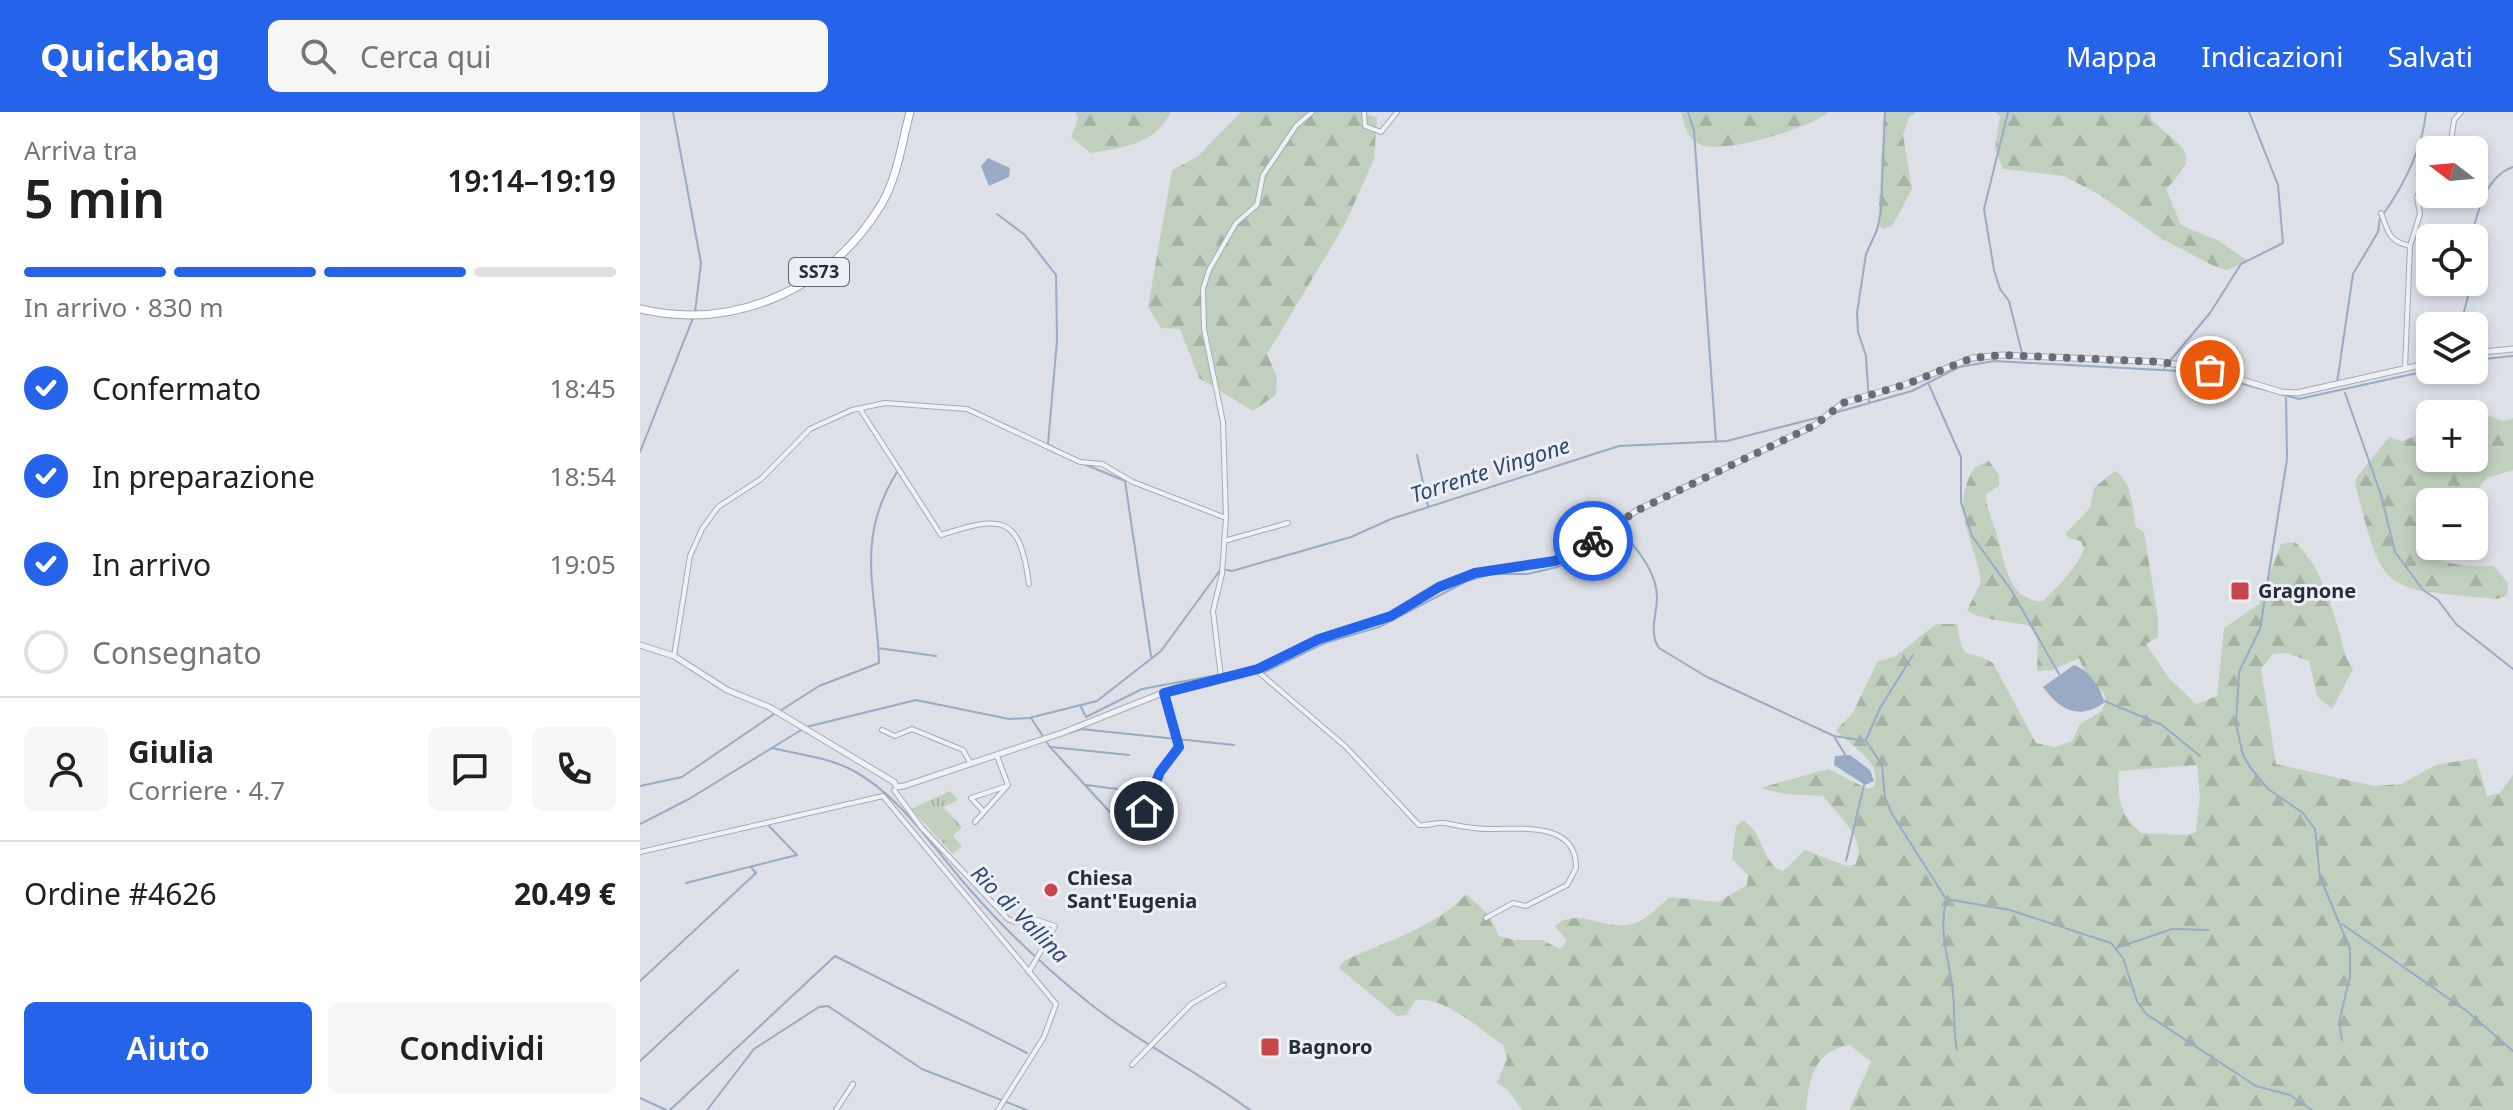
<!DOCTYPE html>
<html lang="it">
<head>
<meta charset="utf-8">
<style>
  :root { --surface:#fff; --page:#f6f6f6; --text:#202124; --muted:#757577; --line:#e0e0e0; --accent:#2563eb }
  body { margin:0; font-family:"Noto Sans",sans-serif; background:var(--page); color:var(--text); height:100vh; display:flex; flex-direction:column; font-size:30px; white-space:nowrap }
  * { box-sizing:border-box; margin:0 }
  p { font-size:26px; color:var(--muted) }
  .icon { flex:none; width:44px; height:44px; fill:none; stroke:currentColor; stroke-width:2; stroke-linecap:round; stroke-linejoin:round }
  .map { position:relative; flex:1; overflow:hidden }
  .side { display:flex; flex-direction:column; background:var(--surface); width:640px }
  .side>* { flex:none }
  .needle { width:52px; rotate:286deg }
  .buttons { position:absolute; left:1776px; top:24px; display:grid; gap:16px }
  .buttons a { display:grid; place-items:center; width:72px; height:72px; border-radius:12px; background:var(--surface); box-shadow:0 4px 12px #0003; font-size:40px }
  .pin { position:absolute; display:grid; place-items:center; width:68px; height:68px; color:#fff; margin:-34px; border:4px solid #fff; border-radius:50%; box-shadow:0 2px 8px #0007 }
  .courier { position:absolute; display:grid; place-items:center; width:80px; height:80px; margin:-40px; border:6px solid #2563eb; border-radius:50%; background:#fff; color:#222; box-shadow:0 2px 10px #0007 }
  .summary em { font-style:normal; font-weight:600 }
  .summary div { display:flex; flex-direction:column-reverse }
  .summary { display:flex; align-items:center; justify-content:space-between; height:136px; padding:0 24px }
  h1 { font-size:52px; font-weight:600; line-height:60px }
  .bar { display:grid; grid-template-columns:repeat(4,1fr); gap:12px 8px; align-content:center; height:96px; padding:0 24px }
  .bar i { height:10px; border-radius:6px; background:var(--line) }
  .bar .current { background:var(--accent) }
  .bar p { grid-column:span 4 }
  .line { display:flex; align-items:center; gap:20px; padding:0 24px; border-top:2px solid var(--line) }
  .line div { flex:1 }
  .round { display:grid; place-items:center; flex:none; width:84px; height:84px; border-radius:12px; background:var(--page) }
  ol { padding:0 24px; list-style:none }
  li { display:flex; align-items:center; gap:24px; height:88px }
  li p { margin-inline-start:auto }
  li .icon { padding:8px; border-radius:50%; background:var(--accent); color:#fff; stroke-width:4 }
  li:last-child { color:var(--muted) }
  li i { width:44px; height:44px; border:4px solid var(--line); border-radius:50% }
  .button { display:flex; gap:16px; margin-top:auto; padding:16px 24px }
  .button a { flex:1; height:92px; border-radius:12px; background:var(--accent); color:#fff; font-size:32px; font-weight:600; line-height:92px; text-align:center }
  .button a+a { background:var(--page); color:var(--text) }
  header { display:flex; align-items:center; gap:48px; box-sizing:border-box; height:112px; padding:0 40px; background:var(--accent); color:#fff }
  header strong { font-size:38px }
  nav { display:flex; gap:44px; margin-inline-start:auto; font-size:28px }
  .search { width:560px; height:72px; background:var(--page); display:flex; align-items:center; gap:20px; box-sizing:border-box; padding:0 28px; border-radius:12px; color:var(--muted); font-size:30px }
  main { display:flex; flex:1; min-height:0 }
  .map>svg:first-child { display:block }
  .forest { fill:url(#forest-firs); fill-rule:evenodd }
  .park { fill:url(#park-tufts) }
  .water { fill:#99aac5 }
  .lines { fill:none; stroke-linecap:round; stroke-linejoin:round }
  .stream { stroke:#99aac5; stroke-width:2 }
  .minor-casing { stroke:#a6aab3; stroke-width:6 }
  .tertiary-casing { stroke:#a6aab3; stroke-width:7 }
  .primary-casing { stroke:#9da3b1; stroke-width:9 }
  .minor { stroke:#eff1f5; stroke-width:4 }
  .tertiary { stroke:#eff1f5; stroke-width:5 }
  .primary { stroke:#fff; stroke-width:7 }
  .done { stroke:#676c78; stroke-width:8; stroke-dasharray:0 14.4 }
  .route { stroke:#2563eb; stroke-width:10 }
  .poi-dot { fill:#c8454c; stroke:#eceff4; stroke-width:3 }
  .labels { text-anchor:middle; stroke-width:6; stroke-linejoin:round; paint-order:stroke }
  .shield { fill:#eceff4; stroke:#626773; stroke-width:2 }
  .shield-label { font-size:18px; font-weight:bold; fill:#272d3c }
  .poi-label { font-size:20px; font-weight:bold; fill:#272d3c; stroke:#eceff4; text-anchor:start }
  .water-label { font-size:22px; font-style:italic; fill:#33486e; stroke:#eceff4 }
</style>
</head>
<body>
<header>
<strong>Quickbag</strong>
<div class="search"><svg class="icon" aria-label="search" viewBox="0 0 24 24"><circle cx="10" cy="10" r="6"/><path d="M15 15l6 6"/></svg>Cerca qui</div>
<nav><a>Mappa</a><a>Indicazioni</a><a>Salvati</a></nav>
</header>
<main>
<section class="side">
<div class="summary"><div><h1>5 min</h1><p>Arriva tra</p></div><em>19:14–19:19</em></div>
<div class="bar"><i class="current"></i><i class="current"></i><i class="current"></i><i></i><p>In arrivo · 830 m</p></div>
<ol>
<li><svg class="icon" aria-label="check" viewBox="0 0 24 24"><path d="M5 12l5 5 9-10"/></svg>Confermato<p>18:45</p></li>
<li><svg class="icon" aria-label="check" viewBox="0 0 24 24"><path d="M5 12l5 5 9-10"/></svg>In preparazione<p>18:54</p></li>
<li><svg class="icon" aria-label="check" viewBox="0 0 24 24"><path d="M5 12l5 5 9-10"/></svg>In arrivo<p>19:05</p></li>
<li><i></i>Consegnato</li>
</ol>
<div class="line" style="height:144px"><a class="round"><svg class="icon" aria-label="person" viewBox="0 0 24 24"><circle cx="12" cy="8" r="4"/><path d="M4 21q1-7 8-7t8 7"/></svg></a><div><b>Giulia</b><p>Corriere · 4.7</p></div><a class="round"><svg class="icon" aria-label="chat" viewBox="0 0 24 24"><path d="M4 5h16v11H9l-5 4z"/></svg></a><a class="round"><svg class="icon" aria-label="phone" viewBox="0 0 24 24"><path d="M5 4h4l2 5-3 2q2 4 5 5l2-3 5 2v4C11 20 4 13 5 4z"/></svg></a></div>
<div class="line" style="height:104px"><div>Ordine #4626</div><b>20.49 €</b></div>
<div class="button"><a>Aiuto</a><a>Condividi</a></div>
</section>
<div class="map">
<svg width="1873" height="998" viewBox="0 0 1873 998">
  <defs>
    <pattern id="forest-firs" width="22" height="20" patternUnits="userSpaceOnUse" patternTransform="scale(2)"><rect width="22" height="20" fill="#c1d0be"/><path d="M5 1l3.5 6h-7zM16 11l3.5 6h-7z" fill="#a6b3a4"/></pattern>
    <pattern id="park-tufts" width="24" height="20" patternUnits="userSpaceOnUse" patternTransform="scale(2)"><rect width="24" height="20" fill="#c1d0be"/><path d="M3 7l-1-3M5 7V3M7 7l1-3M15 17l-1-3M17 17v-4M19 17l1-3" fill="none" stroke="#a6b3a4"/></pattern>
  </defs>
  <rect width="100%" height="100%" fill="#dde0e6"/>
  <g class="forest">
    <path d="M435 0H531C514 33 485 35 451 41L431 25 438 7Z"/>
    <path d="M601 0H720L737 6 734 47 705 112 627 242 637 265 636 283 613 299 559 266 540 217 521 216 508 195 532 58 557 45Z"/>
    <path d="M1041 0H1189C1170 16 1081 44 1059 32 1047 26 1044 12 1041 0Z"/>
    <path d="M1244 0H1276L1269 5 1263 23 1272 77 1253 113 1244 117 1238 113Z"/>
    <path d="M1354 0H1511V7C1540 37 1565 38 1526 77L1541 113 1579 129 1608 149 1587 158 1576 155 1522 127 1460 83 1424 64 1363 57 1355 36 1360 4Z"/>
    <path d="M1843 302 1864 309 1873 306V358L1847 366 1827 390H1790V417L1775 425C1793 455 1822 454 1854 454L1868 471 1867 484 1857 487C1741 476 1744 485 1715 371L1717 365 1749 325 1762 329 1790 319V346H1834V303Z"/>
    <path d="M1349 349 1359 363V374L1346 382C1346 398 1353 408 1357 423 1365 450 1367 487 1402 490 1418 474 1435 458 1444 437L1441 429 1428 426 1426 421 1450 396 1454 376 1475 359C1493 370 1492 396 1496 415L1504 420 1518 506V525L1506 532 1529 566 1556 592 1577 584 1584 516 1619 492 1641 432 1655 430C1679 451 1691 492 1700 522 1704 537 1704 545 1713 557L1692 597 1677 584 1669 549 1647 541 1633 542 1621 557 1636 652 1734 674 1761 672 1796 653 1836 646 1847 684 1860 681 1873 663V998H1209L1231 950 1210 933C1174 939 1169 966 1166 998H882L868 978 857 971 867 947 863 933C840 917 805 885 776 888L766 903 757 904 699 856 704 849C745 829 796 816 826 782L848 802 859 824 874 828H902L920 837 927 829 915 814C937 794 965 818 988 813 1005 810 1018 795 1030 785L1078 790 1107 773 1108 763 1092 747 1096 715 1102 708C1125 720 1121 753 1143 759L1165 738 1206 754 1215 753C1229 728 1198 704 1183 684L1145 682 1120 676 1188 657 1228 677 1234 674C1243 648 1207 632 1196 618L1213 601 1237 550 1256 544 1296 512H1317C1324 554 1325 534 1353 551L1396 631 1415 635 1432 629 1440 612 1462 599 1466 588 1464 581 1447 566 1439 546 1412 558 1397 559 1398 529 1390 514C1371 509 1340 509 1327 498L1341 470C1335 427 1308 397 1335 355ZM1557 653 1560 684 1556 720 1546 723 1501 721C1480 703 1477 686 1479 659Z"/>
  </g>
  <path class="park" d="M310 679 318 688 303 695 322 715 313 724 322 734 313 742 271 697Z"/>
  <g class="water">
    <path d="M348 46 370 56 369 65 349 74 341 54Z"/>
    <path d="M1434 553C1448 558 1462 576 1464 591 1438 608 1421 599 1403 575Z"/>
    <path d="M1210 643 1230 658 1234 669 1225 673 1194 653 1195 644Z"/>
  </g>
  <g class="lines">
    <g class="stream">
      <path d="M33 0 61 151 55 200"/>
      <path d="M1048 0 1054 19 1076 330"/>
      <path d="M1368 0 1344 97 1354 158 1360 177 1369 189 1382 241"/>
      <path d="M1744 101C1764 73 1783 35 1786 0"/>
      <path d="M357 102 385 123 416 163 417 228 408 332 417 337"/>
      <path d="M1834 144C1836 135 1832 125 1833 118 1839 95 1847 64 1873 55"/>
      <path d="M1834 153V167"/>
      <path d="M1820 214 1832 170"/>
      <path d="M1834 248 1873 244"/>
      <path d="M1524 256 1570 201 1601 152 1643 131 1638 73 1609 0"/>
      <path d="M1697 271 1713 162 1738 120 1740 106"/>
      <path d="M1289 273 1321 345V390L1332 424 1371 478 1419 562"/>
      <path d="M1705 281 1741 383 1755 440 1783 478 1798 488 1816 512 1873 557"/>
      <path d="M1646 286 1647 347 1620 517 1599 560 1596 612 1603 643 1610 655 1628 677 1663 701 1675 717 1680 765 1710 837V865L1699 910 1702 928"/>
      <path d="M1229 291 1226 244 1218 220 1217 201 1226 142 1237 118 1241 99 1245 0"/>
      <path d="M1194 301 1272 279 1319 255 1354 249 1558 260 1659 287 1791 258"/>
      <path d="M0 340 53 206"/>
      <path d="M777 343 788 394"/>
      <path d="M444 352 485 369 511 544"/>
      <path d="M238 536 296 544"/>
      <path d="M621 559 625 560 685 531 739 515 827 469 851 462H887L918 455 978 421 982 422C999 437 1018 464 1017 487 1016 504 1009 522 1019 536L1067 565 1194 624 1226 629 1242 653 1245 686 1252 702 1306 787 1370 798 1471 831 1483 846 1497 889 1506 902 1616 974 1650 983 1672 998"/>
      <path d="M1462 588 1522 613 1560 644"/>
      <path d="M441 595 446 605 502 577 615 556"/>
      <path d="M140 599 179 574 239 551C237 478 214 429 257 360"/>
      <path d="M391 606 410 635 491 723"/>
      <path d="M429 621 441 617 594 633"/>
      <path d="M1195 626 1206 644"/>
      <path d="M1226 628 1240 596 1273 543"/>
      <path d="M411 635 489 643"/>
      <path d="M132 636C161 643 188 645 214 659 263 686 296 740 333 781 366 819 404 854 443 886 495 929 556 958 610 998"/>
      <path d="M446 673 508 681"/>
      <path d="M0 674 42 665 134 602"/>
      <path d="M0 712 49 687 166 615 276 588 369 607 389 606 457 589 521 539 581 457 592 459 711 425 751 407 979 334 1087 329 1184 304"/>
      <path d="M1206 749 1224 673"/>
      <path d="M46 771 157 743 129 714"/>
      <path d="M1306 788C1298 822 1310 849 1313 881 1315 901 1313 919 1317 938"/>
      <path d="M1702 812 1828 900 1873 939"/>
      <path d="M1476 836 1532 817 1569 818"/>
      <path d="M0 869 116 761 111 755"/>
      <path d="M0 949 98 858"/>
      <path d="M0 986 26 998"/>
      <path d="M30 998 195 844 387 941"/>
      <path d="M67 998 114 937 179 895 188 894 282 957 387 998"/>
    </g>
    <g class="minor-casing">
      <g id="minor">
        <path d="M724 0 725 14 741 20 757 0"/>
        <path d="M1810 38 1814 8 1821 0"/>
        <path d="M1741 101C1749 121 1748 129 1770 134"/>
        <path d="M1765 257 1770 134 1780 102 1777 85 1790 57"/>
        <path d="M220 297 301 423C362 403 380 403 389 472"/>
        <path d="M584 429 648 411"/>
        <path d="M34 544 50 444 62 417 78 395 121 367 170 317 212 298 245 291 327 297 440 350 462 352 493 370 586 406"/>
        <path d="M616 558 706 635 779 713C788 714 796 710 804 711 821 714 835 718 853 717 883 717 937 710 936 756L927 773 886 794 873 791 846 806"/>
        <path d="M581 565 573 499 582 462 586 406 583 310 564 217 563 177 569 158 596 111 617 93 623 63 656 14 672 0"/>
        <path d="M242 618 255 624 272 617 323 638 331 652"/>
        <path d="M254 678 282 716 368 807 375 810 394 807 415 814 389 860"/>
        <path d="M243 684 416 892 404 925 358 998"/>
        <path d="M344 700 331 686 367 674"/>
        <path d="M509 708 504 699 520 660 539 635 524 581"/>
        <path d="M335 710 368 673 357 644"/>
        <path d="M0 740 243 684"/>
        <path d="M492 953 551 892 584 873"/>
        <path d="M196 998 213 972"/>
      </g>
    </g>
    <g class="tertiary-casing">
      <g id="tertiary">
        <path d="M1834 241 1873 237"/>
        <path d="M0 533 34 544 87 578 129 595 254 670 257 675 264 674 422 621 535 576 618 557 679 527 751 504 799 475 835 461 915 449 947 433 996 399 1175 313 1203 291 1267 272 1332 246 1362 243 1522 250 1570 258 1641 280 1657 281 1790 251"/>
      </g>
    </g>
    <g class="primary-casing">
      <path id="primary" d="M0 197C95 219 190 177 241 93 257 67 262 30 270 0"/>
    </g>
    <use href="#minor" class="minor"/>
    <use href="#tertiary" class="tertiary"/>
    <use href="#primary" class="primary"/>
  </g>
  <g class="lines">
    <path class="done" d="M953 429 996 399 1175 313 1203 291 1267 272 1332 246 1362 243 1522 250 1570 258"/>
    <path class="route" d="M504 699 520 660 539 635 524 581 618 557 679 527 751 504 799 475 835 461 915 449 953 429"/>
  </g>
  <g class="poi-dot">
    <rect x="1590" y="469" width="20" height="20" rx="4"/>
    <circle cx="411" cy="778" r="8"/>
    <rect x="620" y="925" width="20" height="20" rx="4"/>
  </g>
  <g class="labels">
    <rect class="shield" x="149" y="146" width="60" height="28" rx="6"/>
    <g class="shield-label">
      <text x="179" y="166">SS73</text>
    </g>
    <g class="poi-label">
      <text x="1618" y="486">Gragnone</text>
      <text x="427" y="773">Chiesa<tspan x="427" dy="23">Sant'Eugenia</tspan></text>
      <text x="648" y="942">Bagnoro</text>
    </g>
    <g class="water-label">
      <text transform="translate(850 358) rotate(-18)" y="8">Torrente Vingone</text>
      <text transform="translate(380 802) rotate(45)" y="8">Rio di Vallina</text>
    </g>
  </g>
</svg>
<div class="buttons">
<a><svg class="needle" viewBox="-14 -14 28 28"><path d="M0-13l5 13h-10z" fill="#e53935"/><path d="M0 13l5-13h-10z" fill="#757577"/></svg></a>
<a><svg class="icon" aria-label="locate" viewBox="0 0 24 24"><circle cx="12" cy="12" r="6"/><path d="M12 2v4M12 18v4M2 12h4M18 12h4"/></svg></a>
<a><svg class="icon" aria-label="layers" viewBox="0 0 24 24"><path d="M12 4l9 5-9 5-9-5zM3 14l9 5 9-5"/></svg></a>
<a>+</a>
<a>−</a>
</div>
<div class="pin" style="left:1570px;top:258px;background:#ea580c"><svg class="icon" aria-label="bag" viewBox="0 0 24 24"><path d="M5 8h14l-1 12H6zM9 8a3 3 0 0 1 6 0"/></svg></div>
<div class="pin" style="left:504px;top:699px;background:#1f2937"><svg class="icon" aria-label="home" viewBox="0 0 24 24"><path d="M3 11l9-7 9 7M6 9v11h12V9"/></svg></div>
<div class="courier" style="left:953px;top:429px"><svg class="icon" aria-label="bike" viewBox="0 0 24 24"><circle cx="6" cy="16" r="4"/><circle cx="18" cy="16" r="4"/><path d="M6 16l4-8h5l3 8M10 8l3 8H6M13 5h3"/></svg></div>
</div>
</main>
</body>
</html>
